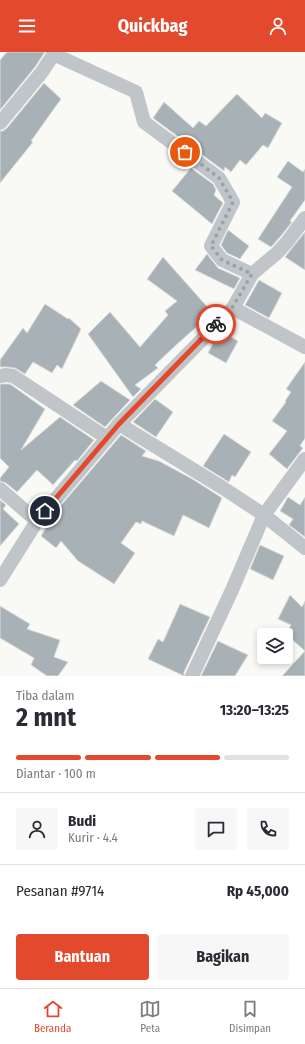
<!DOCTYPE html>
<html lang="id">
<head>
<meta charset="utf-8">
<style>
  :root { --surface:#fff; --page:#f7f7f7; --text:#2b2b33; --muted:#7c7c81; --line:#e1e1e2; --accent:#e3492d }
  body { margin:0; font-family:"Fira Sans Condensed",sans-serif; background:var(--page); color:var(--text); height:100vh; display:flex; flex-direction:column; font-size:15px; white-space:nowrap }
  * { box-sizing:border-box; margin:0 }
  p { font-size:13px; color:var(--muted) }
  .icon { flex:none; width:22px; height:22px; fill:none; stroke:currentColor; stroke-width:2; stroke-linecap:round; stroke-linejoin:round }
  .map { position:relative; height:624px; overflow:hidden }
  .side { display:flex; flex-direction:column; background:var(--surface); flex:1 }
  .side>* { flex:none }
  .controls { position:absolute; left:257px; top:576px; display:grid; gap:8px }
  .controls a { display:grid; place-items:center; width:36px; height:36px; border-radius:4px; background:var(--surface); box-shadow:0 2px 6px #0003; font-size:20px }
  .pin { position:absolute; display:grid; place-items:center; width:34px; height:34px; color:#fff; margin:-17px; border:2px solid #fff; border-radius:50%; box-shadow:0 1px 4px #0007 }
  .courier { position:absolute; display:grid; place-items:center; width:40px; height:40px; margin:-20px; border:3px solid #e3492d; border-radius:50%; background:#fff; color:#222; box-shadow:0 1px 5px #0007 }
  .overview em { font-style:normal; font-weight:700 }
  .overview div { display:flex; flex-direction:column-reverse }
  .overview { display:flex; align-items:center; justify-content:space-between; height:68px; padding:0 16px }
  h1 { font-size:26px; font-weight:700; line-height:30px }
  .bar { display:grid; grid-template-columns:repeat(4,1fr); gap:6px 4px; align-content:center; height:48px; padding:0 16px }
  .bar i { height:5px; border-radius:3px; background:var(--line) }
  .bar .current { background:var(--accent) }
  .bar p { grid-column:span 4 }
  .line { display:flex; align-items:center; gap:10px; padding:0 16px; border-top:1px solid var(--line) }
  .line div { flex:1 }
  .round { display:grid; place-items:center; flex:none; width:42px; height:42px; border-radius:4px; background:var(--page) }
  .cta { display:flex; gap:8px; margin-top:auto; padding:8px 16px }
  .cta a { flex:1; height:46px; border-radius:4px; background:var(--accent); color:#fff; font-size:16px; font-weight:700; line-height:46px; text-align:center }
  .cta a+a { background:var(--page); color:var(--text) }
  header { display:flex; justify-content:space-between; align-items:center; height:52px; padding:0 16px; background:var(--accent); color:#fff; font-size:18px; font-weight:700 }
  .dock { display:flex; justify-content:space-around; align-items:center; height:56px; border-top:1px solid var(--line); background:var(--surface); font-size:11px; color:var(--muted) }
  .dock a { display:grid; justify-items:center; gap:2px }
  .dock .current { color:var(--accent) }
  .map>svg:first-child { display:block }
  .building { fill:#a7b1b6; stroke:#dbdbd9 }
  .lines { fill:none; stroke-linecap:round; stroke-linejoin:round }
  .minor { stroke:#c0c5c9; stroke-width:14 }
  .done { stroke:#98a4aa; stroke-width:4; stroke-dasharray:0 7.2 }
  .route { stroke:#e3492d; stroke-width:5 }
</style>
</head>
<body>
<header><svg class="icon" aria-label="menu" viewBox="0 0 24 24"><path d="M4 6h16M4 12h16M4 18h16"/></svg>Quickbag<svg class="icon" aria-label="person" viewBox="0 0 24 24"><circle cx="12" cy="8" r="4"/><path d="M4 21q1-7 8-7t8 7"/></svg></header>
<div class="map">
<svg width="305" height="624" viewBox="0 0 305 624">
  <rect width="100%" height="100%" fill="#f9f9f6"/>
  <g class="building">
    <path d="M7 0H45L35 15 0 58V8Z"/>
    <path d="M44 31 61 47 31 89 33 90 0 131V79H3L7 76Z"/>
    <path d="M237 42 262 66 265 61 282 71 268 96 263 93 246 113 240 108 231 120 225 115 224 119 153 66 164 50 193 76 199 69 206 74Z"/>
    <path d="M288 109 303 120 305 117V148L290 169 292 170 280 185 271 195 258 187 292 135 277 125Z"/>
    <path d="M191 116 213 132 216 138 214 143 223 151 212 172 172 139Z"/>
    <path d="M228 178 249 194 240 207 227 201 221 193Z"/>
    <path d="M305 180V218L285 205Z"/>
    <path d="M207 202 218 216 240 226 234 237 195 218Z"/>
    <path d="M163 205 210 258 199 267 203 269 175 294 155 313 158 316 135 333 141 337 133 345 88 282 110 260 140 295 168 263 165 259 177 249 147 227Z"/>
    <path d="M259 228 282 241 269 266 245 253Z"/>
    <path d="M45 252 68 267 69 266 81 277 62 317 57 313 52 321 33 310 25 322 15 316 7 315H0V308L23 276 27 281Z"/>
    <path d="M222 280 238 289 226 311 208 301 217 284Z"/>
    <path d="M305 310V386L300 394 303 396 287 417 269 402 287 379 272 369 286 350 285 349 291 340 286 337Z"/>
    <path d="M101 329 130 348 105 375 73 353Z"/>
    <path d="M0 332H10L45 357 21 398 60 365 94 388 77 409 75 408 53 433 37 418 17 440 6 431 0 429V426L9 415 0 406Z"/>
    <path d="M155 347 173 360 156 385 133 370Z"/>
    <path d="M224 382 251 400 235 425 232 423 229 430 203 414Z"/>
    <path d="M121 383 146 399 142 404 159 409 194 428 222 446 209 476 183 463 174 484 142 469 141 472 136 470 121 491 135 501 114 532 78 509 61 489 56 496 41 484 57 458Z"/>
    <path d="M288 445 300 453 305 445V485L289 473 293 467 280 459Z"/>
    <path d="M0 448 6 453 3 457 19 472 0 494Z"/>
    <path d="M260 493 284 504 273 528 250 517Z"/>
    <path d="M290 543 302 555 305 549V624H282L305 599 286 582 291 573 278 567Z"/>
    <path d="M180 552 210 565 184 620V624L148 607 158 587 163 590Z"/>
    <path d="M0 554 30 572 27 577 60 588 54 605 68 610 58 624H47L31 613 34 606 0 586Z"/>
    <path d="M218 589 248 603 235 624H201Z"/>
  </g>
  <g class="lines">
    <g class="minor">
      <path d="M53 2 136 40 144 70 219 126 233 150 211 194 222 208 252 222"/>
      <path d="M0 71 42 20 55 0"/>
      <path d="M233 256 305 295"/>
      <path d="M0 324 6 323 13 324 107 386"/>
      <path d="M119 372 223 436 264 463 305 496"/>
      <path d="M0 437 37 469"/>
      <path d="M0 528 37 469 119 372 233 256 252 222 277 201 287 190 305 166"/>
      <path d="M192 624 232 538 264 463 305 407"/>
    </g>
  </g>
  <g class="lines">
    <path class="done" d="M185 100 219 126 233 150 211 194 222 208 252 222 232 256 216 272"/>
    <path class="route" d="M45 459 119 372 216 272"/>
  </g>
</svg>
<div class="controls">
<a><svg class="icon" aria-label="layers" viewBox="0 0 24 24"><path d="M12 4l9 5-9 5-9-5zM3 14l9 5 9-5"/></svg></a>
</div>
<div class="pin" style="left:185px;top:100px;background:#ea580c"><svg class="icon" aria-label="bag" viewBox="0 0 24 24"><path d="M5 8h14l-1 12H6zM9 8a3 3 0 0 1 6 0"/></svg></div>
<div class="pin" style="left:45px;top:459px;background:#1f2937"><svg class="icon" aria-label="home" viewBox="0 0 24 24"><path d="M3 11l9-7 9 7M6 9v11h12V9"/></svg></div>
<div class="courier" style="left:216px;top:272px"><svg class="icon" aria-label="bike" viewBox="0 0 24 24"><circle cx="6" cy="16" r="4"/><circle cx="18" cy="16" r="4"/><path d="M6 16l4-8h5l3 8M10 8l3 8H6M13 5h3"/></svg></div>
</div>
<section class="side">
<div class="overview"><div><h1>2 mnt</h1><p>Tiba dalam</p></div><em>13:20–13:25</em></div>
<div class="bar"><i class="current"></i><i class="current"></i><i class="current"></i><i></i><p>Diantar · 100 m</p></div>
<div class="line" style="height:72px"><a class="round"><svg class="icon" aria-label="person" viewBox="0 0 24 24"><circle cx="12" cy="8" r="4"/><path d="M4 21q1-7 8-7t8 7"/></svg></a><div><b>Budi</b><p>Kurir · 4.4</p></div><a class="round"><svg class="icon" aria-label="chat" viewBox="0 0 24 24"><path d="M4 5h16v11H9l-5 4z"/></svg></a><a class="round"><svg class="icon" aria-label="phone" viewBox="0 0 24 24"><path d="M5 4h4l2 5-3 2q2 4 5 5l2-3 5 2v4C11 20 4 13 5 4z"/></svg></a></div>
<div class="line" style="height:52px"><div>Pesanan #9714</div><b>Rp 45,000</b></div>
<div class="cta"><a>Bantuan</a><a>Bagikan</a></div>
</section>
<nav class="dock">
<a class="current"><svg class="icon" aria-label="home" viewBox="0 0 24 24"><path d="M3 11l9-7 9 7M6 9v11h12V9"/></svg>Beranda</a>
<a><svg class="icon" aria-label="map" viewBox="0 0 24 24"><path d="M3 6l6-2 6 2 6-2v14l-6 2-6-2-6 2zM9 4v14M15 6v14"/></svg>Peta</a>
<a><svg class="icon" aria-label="saved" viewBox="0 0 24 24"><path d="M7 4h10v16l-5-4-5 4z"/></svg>Disimpan</a>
</nav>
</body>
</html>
